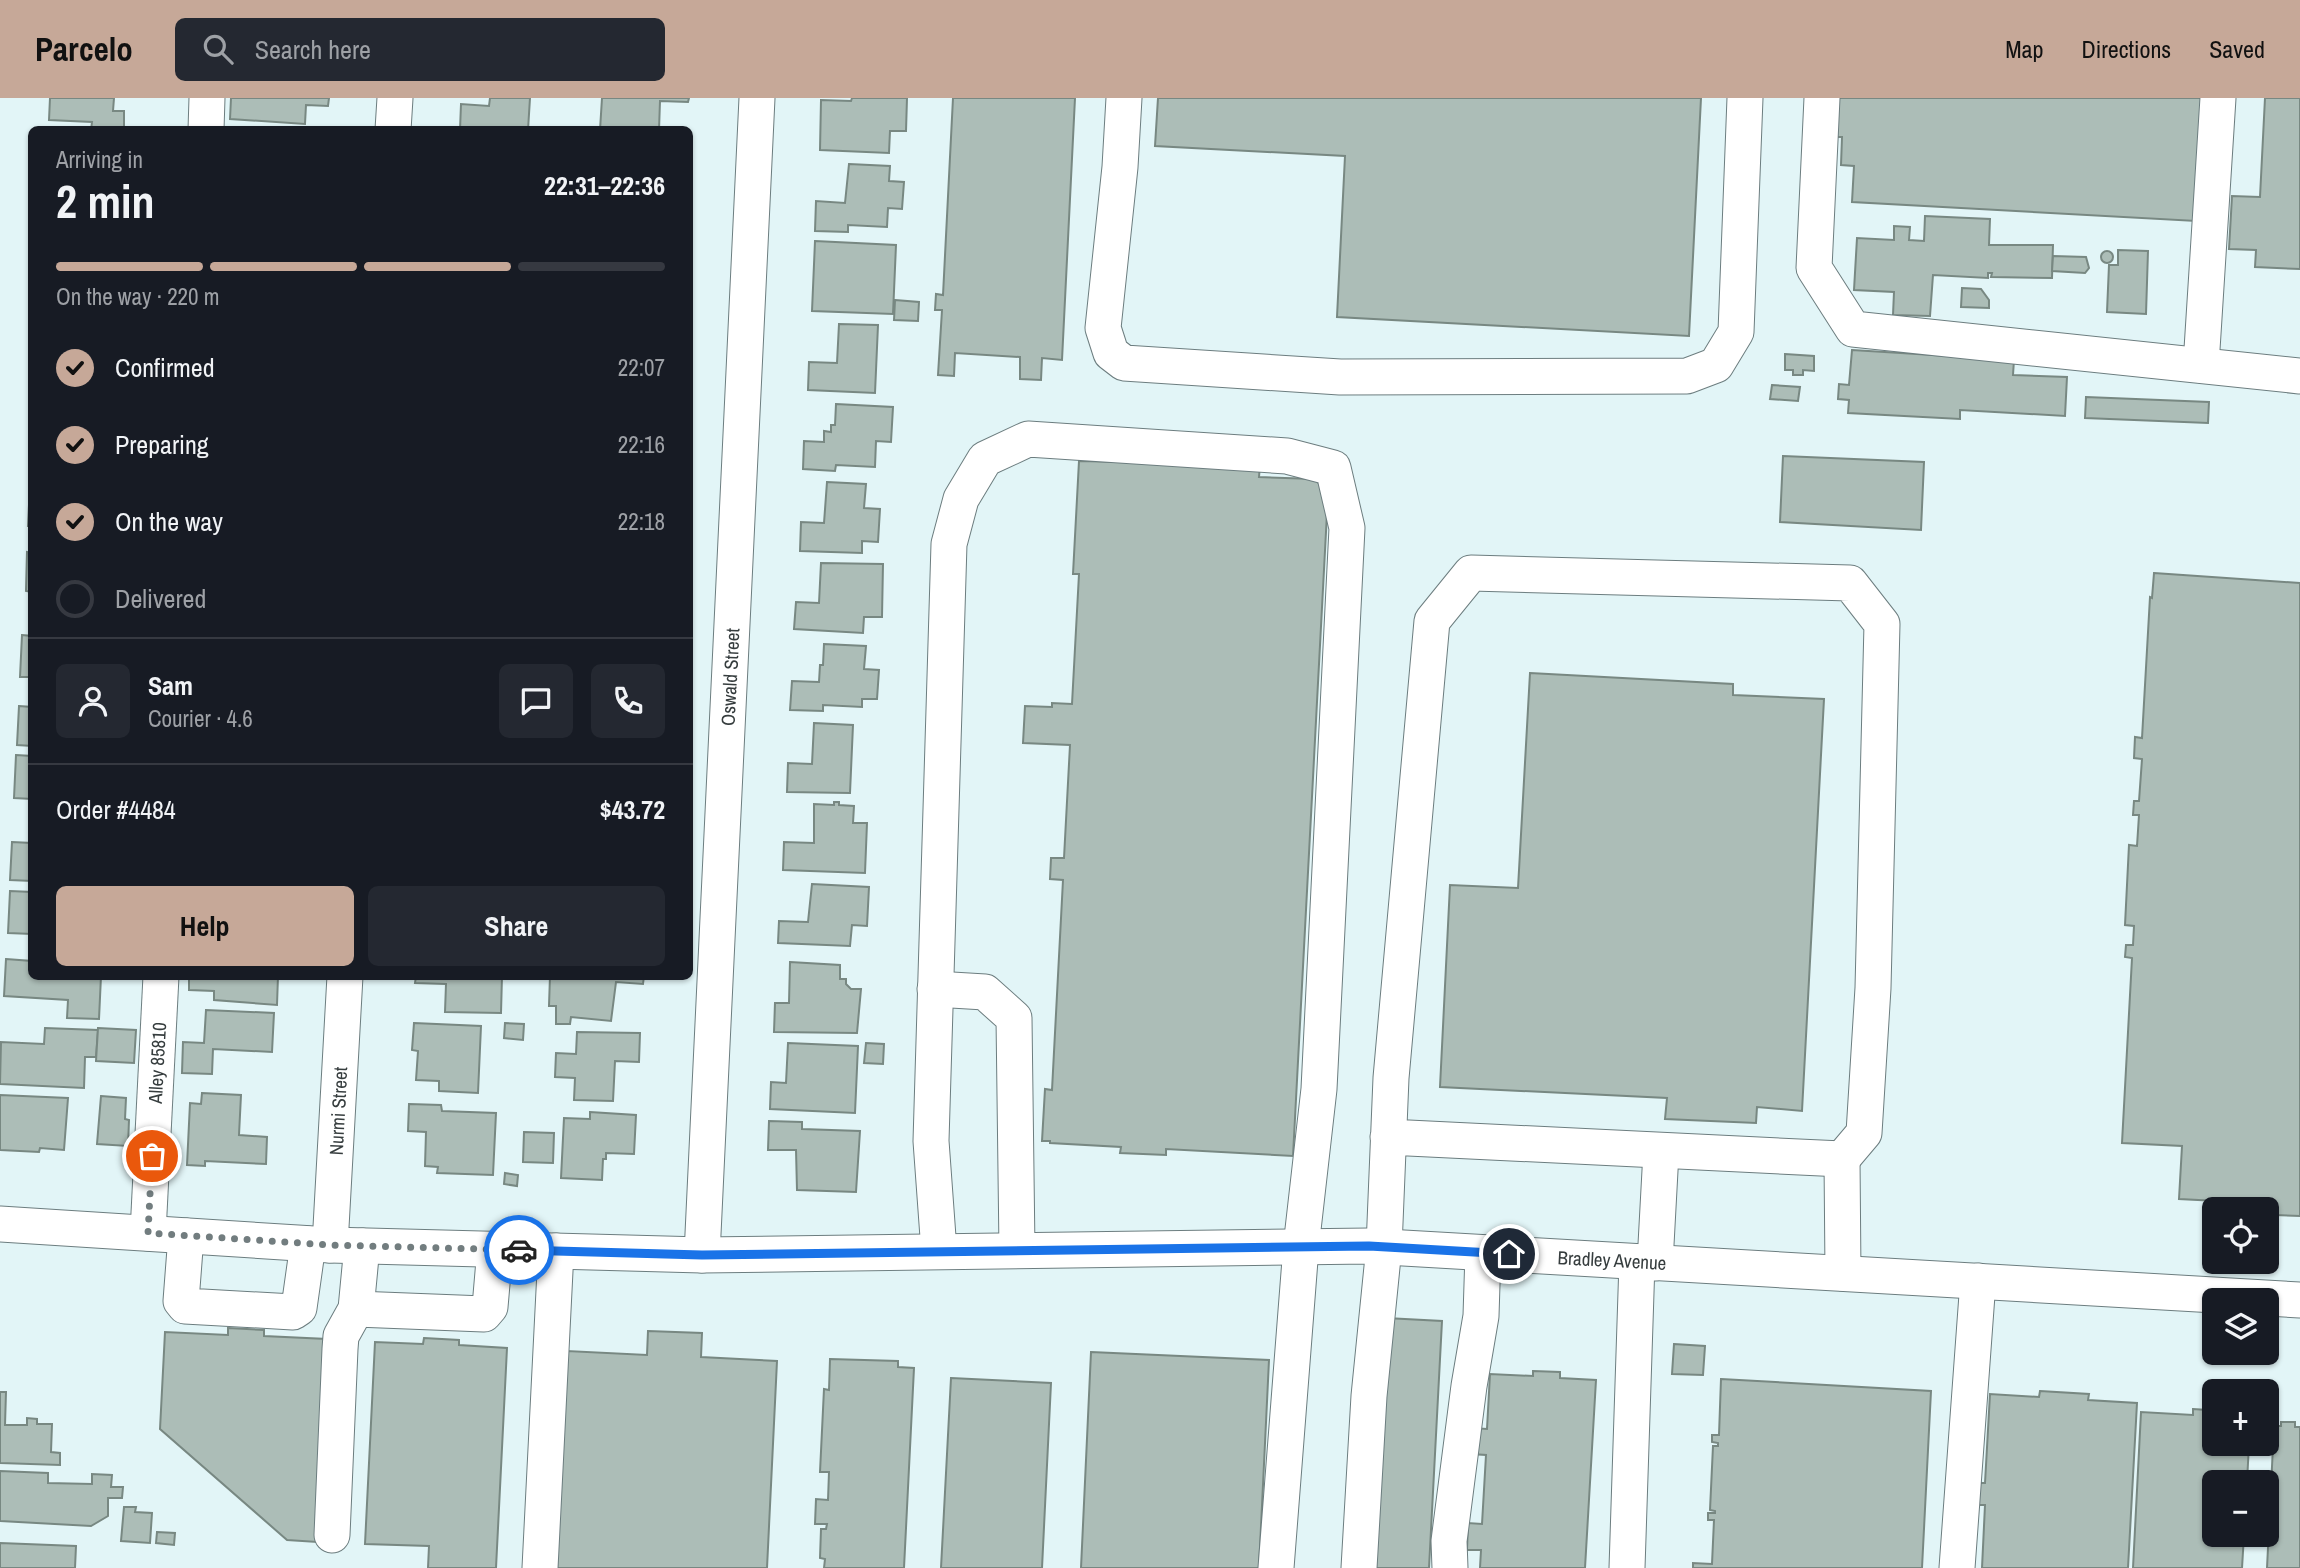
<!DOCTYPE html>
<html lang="en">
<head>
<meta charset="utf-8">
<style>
  :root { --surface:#171b24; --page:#242831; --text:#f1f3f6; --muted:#9ea1a6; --line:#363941; --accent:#c6a898 }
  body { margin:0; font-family:"Archivo Narrow",sans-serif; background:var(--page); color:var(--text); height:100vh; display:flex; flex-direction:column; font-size:26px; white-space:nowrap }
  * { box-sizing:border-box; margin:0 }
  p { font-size:23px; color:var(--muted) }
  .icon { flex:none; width:38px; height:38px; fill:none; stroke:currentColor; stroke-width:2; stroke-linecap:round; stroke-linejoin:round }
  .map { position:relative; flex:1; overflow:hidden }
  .drawer { position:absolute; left:28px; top:28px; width:665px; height:854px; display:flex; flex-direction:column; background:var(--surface); border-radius:10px; box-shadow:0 2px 5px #0004 }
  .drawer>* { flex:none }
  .buttons { position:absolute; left:2202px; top:1099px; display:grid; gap:14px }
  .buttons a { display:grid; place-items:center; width:77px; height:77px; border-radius:10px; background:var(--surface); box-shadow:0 2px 5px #0004; font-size:35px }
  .pin { position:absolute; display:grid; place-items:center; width:60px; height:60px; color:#fff; margin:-30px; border:4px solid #fff; border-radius:50%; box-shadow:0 2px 7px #0007 }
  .courier { position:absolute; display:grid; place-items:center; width:70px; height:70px; margin:-35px; border:5px solid #1a73e8; border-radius:50%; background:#fff; color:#222; box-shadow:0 2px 9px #0007 }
  .headline em { font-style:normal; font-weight:700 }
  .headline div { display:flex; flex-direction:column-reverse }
  .headline { display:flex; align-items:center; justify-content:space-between; height:119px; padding:0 28px }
  h1 { font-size:46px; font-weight:700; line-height:52px }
  .bar { display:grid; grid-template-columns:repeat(4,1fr); gap:10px 7px; align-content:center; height:84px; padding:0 28px }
  .bar i { height:9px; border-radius:5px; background:var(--line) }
  .bar .selected { background:var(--accent) }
  .bar p { grid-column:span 4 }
  .line { display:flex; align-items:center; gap:18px; padding:0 28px; border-top:2px solid var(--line) }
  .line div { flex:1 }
  .round { display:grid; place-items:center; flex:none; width:74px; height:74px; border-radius:10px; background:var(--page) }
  ol { padding:0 28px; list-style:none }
  li { display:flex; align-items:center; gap:21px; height:77px }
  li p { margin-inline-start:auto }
  li .icon { padding:7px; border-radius:50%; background:var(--accent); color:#111; stroke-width:4 }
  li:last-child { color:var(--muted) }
  li i { width:38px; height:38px; border:4px solid var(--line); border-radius:50% }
  .primary-button { display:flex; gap:14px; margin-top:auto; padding:14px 28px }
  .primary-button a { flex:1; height:80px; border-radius:10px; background:var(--accent); color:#111; font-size:28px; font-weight:700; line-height:80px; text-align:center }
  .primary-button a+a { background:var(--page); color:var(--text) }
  header { display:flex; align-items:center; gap:42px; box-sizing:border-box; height:98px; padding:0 35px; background:var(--accent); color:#111 }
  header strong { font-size:33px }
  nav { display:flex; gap:38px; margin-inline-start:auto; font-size:24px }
  .search { width:490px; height:63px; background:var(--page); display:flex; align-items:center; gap:18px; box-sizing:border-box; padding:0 24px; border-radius:10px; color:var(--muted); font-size:26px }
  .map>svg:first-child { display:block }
  .building { fill:#acbdb7; stroke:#788882; stroke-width:2 }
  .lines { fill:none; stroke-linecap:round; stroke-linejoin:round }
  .minor-casing { stroke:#6c7d7f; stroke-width:37 }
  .minor { stroke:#fff; stroke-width:35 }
  .done { stroke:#727d7f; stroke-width:7; stroke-dasharray:0 12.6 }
  .route { stroke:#1a73e8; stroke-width:9 }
  .labels { text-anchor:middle; stroke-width:5; stroke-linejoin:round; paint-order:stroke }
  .street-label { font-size:19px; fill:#363d3e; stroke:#fff }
</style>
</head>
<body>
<header>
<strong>Parcelo</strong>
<div class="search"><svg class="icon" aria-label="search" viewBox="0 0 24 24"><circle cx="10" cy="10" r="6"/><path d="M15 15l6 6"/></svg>Search here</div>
<nav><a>Map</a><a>Directions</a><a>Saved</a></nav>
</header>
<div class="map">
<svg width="2300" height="1470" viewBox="0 0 2300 1470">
  <rect width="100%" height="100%" fill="#e2f5f7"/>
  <g class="building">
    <path d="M50 0H114L113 13H124V32H91L92 24 49 22Z"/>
    <path d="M231 0H329L328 8 306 7 305 26 230 21Z"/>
    <path d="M490 0H530L528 32H460L461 6 489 8Z"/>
    <path d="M602 0H689L688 4 660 3 659 32H600Z"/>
    <path d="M852 0H907L906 33H890L889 55 820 52 821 2 851 3Z"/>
    <path d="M953 0H1075L1062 262 1042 260 1041 282 1020 281V259L955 255 954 278 938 277 942 212H935L936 196 943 197Z"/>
    <path d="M1158 0H1701L1689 238 1337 219 1345 58 1155 48Z"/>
    <path d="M1836 0H2203L2196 123 1852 104 1854 68 1841 67 1842 39H1834Z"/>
    <path d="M2265 0H2300V171L2255 169 2256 152 2229 151 2232 98 2260 99Z"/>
    <path d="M849 66 890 68 889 83 904 84 902 111 888 110 887 129 848 127V134L815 133 816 103 845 105Z"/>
    <path d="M1925 118 1990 121 1989 147H2053L2052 180 1991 179 1992 175H1988V180L1933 177 1930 218 1893 217 1894 194 1854 192 1857 140 1894 142V128L1910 129 1909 142 1924 143Z"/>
    <path d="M815 143 896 147 893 216 812 213Z"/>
    <path d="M2118 152 2148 153 2146 216 2107 214 2109 167H2118Z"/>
    <circle cx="2107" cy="159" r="6"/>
    <path d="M2053 158 2086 159 2089 170 2085 175 2052 173Z"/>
    <path d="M1962 190 1981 191 1989 202V210L1961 209Z"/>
    <path d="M895 202 919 204 918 223 894 222Z"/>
    <path d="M839 226 878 227 875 295 808 292 809 264 837 265Z"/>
    <path d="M1852 252 2014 262 2013 277 2067 279 2065 318 1960 312V321L1848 315 1849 302 1838 301 1839 286 1849 287Z"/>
    <path d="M1785 256 1814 258V273L1803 272V277H1793V272H1785Z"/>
    <path d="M1772 287 1800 289 1798 303 1770 301Z"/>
    <path d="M2086 299 2209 304 2208 325 2085 320Z"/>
    <path d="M836 306 893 309 891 344 876 343 875 369 836 367 835 373 803 371 804 343 824 344V333L831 334V327H835Z"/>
    <path d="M1783 358 1924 364 1921 432 1780 424Z"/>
    <path d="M1079 363 1260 367 1259 379 1315 381 1328 396 1293 1058 1166 1051V1057L1120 1055 1121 1049 1050 1045V1043H1042L1045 991 1052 992 1063 782 1050 781 1051 760H1064L1070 647 1023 645 1025 608 1052 609V605L1072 606 1079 476H1073Z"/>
    <path d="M827 384 866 386 864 410 880 411 878 444 862 443V455L800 453 801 424 824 425Z"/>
    <path d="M30 386H32V428H28Z"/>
    <path d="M27 454 32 455V494L26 493Z"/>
    <path d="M821 465 883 466 882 519H864L863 535 794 531 796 504 819 505Z"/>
    <path d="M2154 475 2300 485V1118L2275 1117 2276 1106 2179 1101 2182 1048 2122 1045 2132 860 2125 859 2126 847H2133L2134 828 2125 827 2129 747 2137 748 2139 717H2133L2134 703H2139L2142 661 2134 660 2135 639 2142 640 2150 499 2152 500Z"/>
    <path d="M22 537 32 538V579H20Z"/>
    <path d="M824 546 866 548 864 571 879 572 877 601H862V609L823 607V613L790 612 792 583 819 584 820 567H823Z"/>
    <path d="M1530 575 1733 586V597L1824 601 1802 1013 1757 1009 1756 1025 1665 1021 1667 1000 1440 989 1450 787 1518 790Z"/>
    <path d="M19 608 32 609V648L17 647Z"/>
    <path d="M814 625 853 627 850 695 787 694 788 665 812 666Z"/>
    <path d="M16 657 32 658V701L14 700Z"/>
    <path d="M834 704H839V707L854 708 853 725H867L865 775 783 772 784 744 814 745V706L834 707Z"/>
    <path d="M12 744 32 745V783L10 782Z"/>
    <path d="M812 786 869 789 867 828 852 827 850 848 778 845 779 823 808 824Z"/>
    <path d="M10 793 32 794V836L8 835Z"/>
    <path d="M6 861 32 863V878H101L99 921 67 920 68 902 4 898Z"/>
    <path d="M790 864 840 867V881H846V886L851 891H861L857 935 774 934 775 905H789Z"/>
    <path d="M189 878H278L277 907 214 902V893L189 892Z"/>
    <path d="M416 878H502L501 915 445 914 446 886 415 885Z"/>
    <path d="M550 878 571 879 644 878 643 886 616 884 611 923 571 919 570 926H556V908H549Z"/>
    <path d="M206 912 274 915 272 954 213 951 212 976 182 975 183 944 204 945Z"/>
    <path d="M414 925 481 928 478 995 439 993V983L416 982 418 953 412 952Z"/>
    <path d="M505 925 524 926 523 942 504 940Z"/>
    <path d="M45 930 98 932 96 959H85L84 990 0 986 1 944 44 946Z"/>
    <path d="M98 930 136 932 134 965 96 963Z"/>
    <path d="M577 934 640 935 639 964 615 963 613 1003 574 1002 575 980 555 979 556 955 576 956Z"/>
    <path d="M788 945 858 948 855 1015 770 1011 771 984 786 985Z"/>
    <path d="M866 945 884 946 883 966 864 965Z"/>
    <path d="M202 995 241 997 239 1037 267 1039 266 1066 205 1063V1068L187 1067 190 1005 201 1006Z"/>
    <path d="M0 997 68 1000 64 1052 40 1050 39 1054 0 1052Z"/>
    <path d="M101 998 126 1000 125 1021 129 1022 128 1048 97 1046Z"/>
    <path d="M409 1006 441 1007 442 1013 496 1015 493 1077 437 1075 438 1069 425 1068 426 1034 408 1033Z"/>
    <path d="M590 1014 636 1017 634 1056 606 1055V1061H603L602 1082 561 1080 564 1020 590 1021Z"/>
    <path d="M769 1023 802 1024V1031L860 1033 856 1094 797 1092 796 1052H768Z"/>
    <path d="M524 1034 554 1035 553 1065 523 1064Z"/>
    <path d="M505 1075 518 1077 517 1088 504 1086Z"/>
    <path d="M1386 1220 1442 1223 1429 1470H1374Z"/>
    <path d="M228 1230 264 1232V1238L327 1241 317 1444 287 1442 160 1331 165 1234 228 1237Z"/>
    <path d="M648 1233 702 1235 701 1259 777 1263 767 1470H556L567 1253 647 1257Z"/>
    <path d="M424 1240 459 1242V1247L507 1250 496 1470H428L429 1448 365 1446 375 1244 423 1246Z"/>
    <path d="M1674 1246 1705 1248 1703 1277 1672 1276Z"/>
    <path d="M1091 1254 1269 1262 1259 1470H1081Z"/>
    <path d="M830 1261 898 1263V1269L914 1270 904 1470H824L825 1461 820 1460 821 1431H826L827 1426H815L816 1401 828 1402 829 1374H820L824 1291 829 1292Z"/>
    <path d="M1533 1273 1560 1274V1280L1596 1282 1585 1470H1480L1481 1452H1467L1468 1425 1482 1426 1486 1357 1471 1356 1473 1330 1487 1331 1490 1276 1533 1278Z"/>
    <path d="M951 1280 1051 1285 1042 1470H941Z"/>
    <path d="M1721 1281 1931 1293 1922 1470H1693V1465L1712 1466 1714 1422H1708V1415H1715V1413L1710 1412 1713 1348H1718V1345L1712 1344V1337H1719Z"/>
    <path d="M2040 1293 2089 1296 2088 1302 2137 1305 2128 1470H1982L1985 1407H1978L1979 1385H1985L1990 1296 2039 1299Z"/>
    <path d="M0 1294H6L5 1327H27V1320L37 1321V1326H52L51 1354 60 1355V1367L0 1365Z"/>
    <path d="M2193 1311 2207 1312V1319H2214V1346H2249L2247 1384H2214V1437H2244L2242 1470H2133L2141 1314 2193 1317Z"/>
    <path d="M2281 1324H2295V1329H2300V1470H2267L2274 1328H2281Z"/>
    <path d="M0 1373 48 1375V1385L92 1386V1376L112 1377 111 1389H123L122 1400H108V1418L91 1428 0 1423Z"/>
    <path d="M124 1409H136L135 1414 152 1415 150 1445 121 1443Z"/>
    <path d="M157 1434 175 1435 174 1447 156 1445Z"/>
    <path d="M0 1445 76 1448 75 1470H0Z"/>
  </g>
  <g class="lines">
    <g class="minor-casing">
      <g id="minor">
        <path d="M1124 0 1120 69 1103 230 1111 255 1124 265 1340 279 1687 278 1716 267 1736 234 1745 0"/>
        <path d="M1822 0 1814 170 1853 231 2300 278"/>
        <path d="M206 32 207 0"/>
        <path d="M393 32 395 0"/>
        <path d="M2201 267 2218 0"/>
        <path d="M935 891 985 894 1014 920 1017 1152"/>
        <path d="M1842 1061 1843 1175"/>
        <path d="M0 1126 330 1147 702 1157 1369 1148 2300 1202"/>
        <path d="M148 1135 161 878"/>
        <path d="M186 1138 181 1203 185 1208 293 1214 299 1210 308 1146"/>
        <path d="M330 1147 345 878"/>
        <path d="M939 1153 931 1043 949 446 961 401 985 361 1028 341 1287 358 1333 370 1347 430 1319 991 1301 1149 1276 1470"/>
        <path d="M702 1157 757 0"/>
        <path d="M1655 1165 1661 1054"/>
        <path d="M356 1211 484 1216 490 1209 495 1151"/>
        <path d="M332 1437 340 1251 341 1238 356 1211 362 1148"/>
        <path d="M540 1470 556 1153"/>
        <path d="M1359 1470 1369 1298 1384 1149 1391 980 1432 523 1471 475 1850 485 1882 526 1873 890 1864 1035 1842 1061 1388 1039"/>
        <path d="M1450 1470 1449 1443 1469 1288 1481 1218 1483 1155"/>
        <path d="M1627 1470 1637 1164"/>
        <path d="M1957 1470 1978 1183"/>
      </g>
    </g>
    <use href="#minor" class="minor"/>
  </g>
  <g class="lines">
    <path class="done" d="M152 1058 148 1135 330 1147 519 1152"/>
    <path class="route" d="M519 1152 702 1157 1369 1148 1509 1156"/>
  </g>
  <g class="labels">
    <g class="street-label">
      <text transform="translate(730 579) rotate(-87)" y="7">Oswald Street</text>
      <text transform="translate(157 965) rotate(-87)" y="7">Alley 85810</text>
      <text transform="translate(338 1013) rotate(-87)" y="7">Nurmi Street</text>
      <text transform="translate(1612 1162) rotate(3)" y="7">Bradley Avenue</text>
    </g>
  </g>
</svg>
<div class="buttons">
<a><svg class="icon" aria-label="locate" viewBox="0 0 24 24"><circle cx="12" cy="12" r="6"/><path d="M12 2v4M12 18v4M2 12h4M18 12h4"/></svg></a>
<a><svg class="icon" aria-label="layers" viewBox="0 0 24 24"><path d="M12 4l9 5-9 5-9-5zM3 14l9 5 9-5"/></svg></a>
<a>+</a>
<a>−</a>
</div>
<div class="pin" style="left:152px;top:1058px;background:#ea580c"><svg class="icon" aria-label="bag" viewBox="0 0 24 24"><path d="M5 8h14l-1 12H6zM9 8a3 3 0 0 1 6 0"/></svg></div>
<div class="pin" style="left:1509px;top:1156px;background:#1f2937"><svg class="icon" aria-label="home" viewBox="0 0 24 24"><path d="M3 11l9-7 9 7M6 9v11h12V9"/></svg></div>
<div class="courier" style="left:519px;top:1152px"><svg class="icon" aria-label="car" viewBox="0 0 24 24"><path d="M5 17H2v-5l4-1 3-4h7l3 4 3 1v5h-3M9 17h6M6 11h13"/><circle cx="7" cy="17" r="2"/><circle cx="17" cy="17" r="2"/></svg></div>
<section class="drawer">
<div class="headline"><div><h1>2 min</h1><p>Arriving in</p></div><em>22:31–22:36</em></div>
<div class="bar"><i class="selected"></i><i class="selected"></i><i class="selected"></i><i></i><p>On the way · 220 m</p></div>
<ol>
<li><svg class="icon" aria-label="check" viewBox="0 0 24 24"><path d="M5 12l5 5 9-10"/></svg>Confirmed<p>22:07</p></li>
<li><svg class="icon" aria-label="check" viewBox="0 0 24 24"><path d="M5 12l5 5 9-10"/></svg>Preparing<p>22:16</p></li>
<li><svg class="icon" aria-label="check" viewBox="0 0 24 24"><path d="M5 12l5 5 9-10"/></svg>On the way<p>22:18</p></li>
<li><i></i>Delivered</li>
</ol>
<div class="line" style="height:126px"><a class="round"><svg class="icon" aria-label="person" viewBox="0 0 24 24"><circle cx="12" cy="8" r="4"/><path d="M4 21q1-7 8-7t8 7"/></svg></a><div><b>Sam</b><p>Courier · 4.6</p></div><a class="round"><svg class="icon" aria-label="chat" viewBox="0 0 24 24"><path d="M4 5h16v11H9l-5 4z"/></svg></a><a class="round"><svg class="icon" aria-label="phone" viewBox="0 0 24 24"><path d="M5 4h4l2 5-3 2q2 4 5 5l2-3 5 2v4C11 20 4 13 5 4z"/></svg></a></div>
<div class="line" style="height:91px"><div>Order #4484</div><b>$43.72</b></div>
<div class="primary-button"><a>Help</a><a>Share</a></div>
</section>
</div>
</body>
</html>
